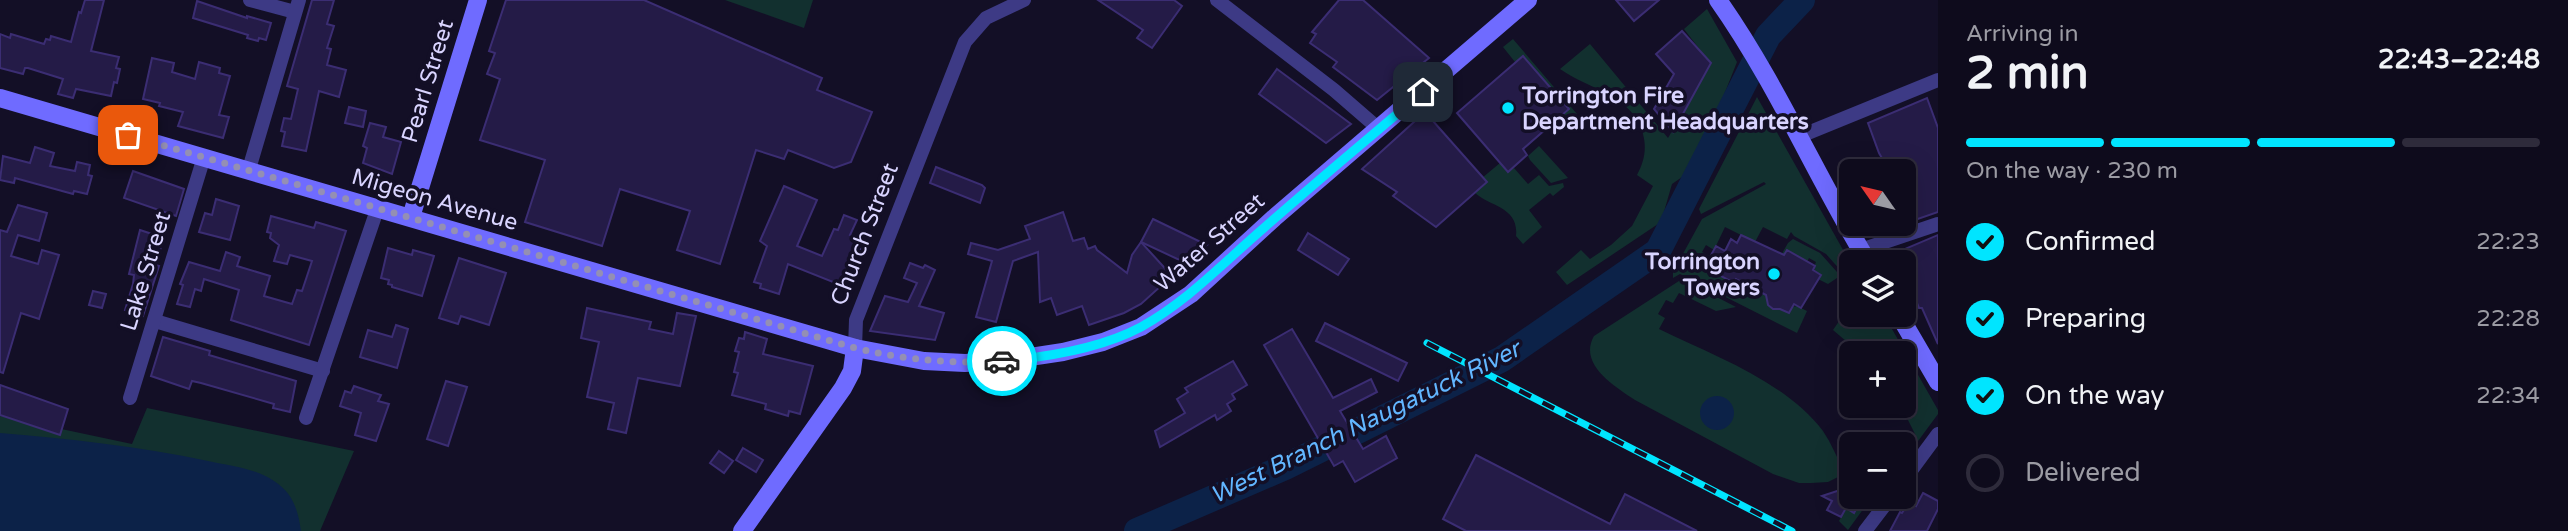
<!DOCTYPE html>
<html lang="en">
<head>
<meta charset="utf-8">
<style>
  :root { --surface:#0e0b1c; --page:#1c1929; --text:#f1f3f6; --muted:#9b9ba3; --line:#2e2b3b; --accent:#00e5ff }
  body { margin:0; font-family:"Varela Round",sans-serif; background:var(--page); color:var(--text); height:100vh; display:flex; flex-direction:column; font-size:26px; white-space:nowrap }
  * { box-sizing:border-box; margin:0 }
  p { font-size:23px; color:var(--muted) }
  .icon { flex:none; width:38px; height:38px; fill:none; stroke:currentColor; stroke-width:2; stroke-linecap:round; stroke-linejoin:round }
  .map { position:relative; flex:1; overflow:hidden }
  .side { display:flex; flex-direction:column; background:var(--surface); width:630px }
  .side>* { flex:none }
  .needle { width:46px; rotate:304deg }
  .fabs { position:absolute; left:1839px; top:159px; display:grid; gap:14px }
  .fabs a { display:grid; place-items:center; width:77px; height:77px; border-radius:10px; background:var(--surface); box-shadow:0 7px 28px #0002,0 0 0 2px var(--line); font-size:35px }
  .pin { position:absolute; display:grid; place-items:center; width:60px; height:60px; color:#fff; margin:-30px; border-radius:14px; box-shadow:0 4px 10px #0006 }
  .courier { position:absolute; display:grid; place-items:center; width:70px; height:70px; margin:-35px; border:5px solid #00e5ff; border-radius:50%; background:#fff; color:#222; box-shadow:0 2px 9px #0007 }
  .headline em { font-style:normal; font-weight:700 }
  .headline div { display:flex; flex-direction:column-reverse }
  .headline { display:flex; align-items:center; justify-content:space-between; height:119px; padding:0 28px }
  h1 { font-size:46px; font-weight:700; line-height:52px }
  .bar { display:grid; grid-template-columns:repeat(4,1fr); gap:10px 7px; align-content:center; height:84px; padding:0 28px }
  .bar i { height:9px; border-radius:5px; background:var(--line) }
  .bar .selected { background:var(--accent) }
  .bar p { grid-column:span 4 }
  ol { padding:0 28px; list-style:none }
  li { display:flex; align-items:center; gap:21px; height:77px }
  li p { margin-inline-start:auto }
  li .icon { padding:7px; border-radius:50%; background:var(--accent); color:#111; stroke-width:4 }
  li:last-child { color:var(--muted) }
  li i { width:38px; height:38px; border:4px solid var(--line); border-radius:50% }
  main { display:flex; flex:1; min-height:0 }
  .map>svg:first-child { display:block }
  .green { fill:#12302f }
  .water { fill:#0c2248 }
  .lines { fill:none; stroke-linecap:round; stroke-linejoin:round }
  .river { stroke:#0c2248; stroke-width:26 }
  .building { fill:#241b47; stroke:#3b2d73; stroke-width:2 }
  .street { stroke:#3d3a85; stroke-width:14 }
  .secondary { stroke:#6f6bff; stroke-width:18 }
  .rail-casing { stroke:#00e5ff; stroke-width:7 }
  .rail { stroke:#130f26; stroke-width:4.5; stroke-dasharray:13; stroke-linecap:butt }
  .done { stroke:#948fb3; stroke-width:7; stroke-dasharray:0 12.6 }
  .route { stroke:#00e5ff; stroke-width:9 }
  .poi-dot { fill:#00e5ff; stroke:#130f26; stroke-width:2.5 }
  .labels { text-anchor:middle; stroke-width:7; stroke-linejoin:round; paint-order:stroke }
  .street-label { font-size:23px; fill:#d9d4ff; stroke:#130f26 }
  .poi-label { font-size:23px; font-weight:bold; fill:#d9d4ff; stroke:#130f26; text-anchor:start }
  .water-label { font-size:24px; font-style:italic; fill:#62b6ff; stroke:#130f26 }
</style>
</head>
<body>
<main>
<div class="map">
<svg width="1938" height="531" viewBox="0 0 1938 531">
  <rect width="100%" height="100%" fill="#130f26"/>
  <g class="green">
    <path d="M725 0H813L804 28Z"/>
    <path d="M1707 9 1737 62 1695 168 1672 184 1661 222 1567 285 1556 272 1581 250 1590 259 1611 245 1632 226 1653 186 1637 175C1644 162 1647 149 1643 134 1634 96 1588 89 1560 69L1590 44 1668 138 1711 64 1684 29Z"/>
    <path d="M1513 39 1577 114V116L1566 125 1560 117 1568 109 1523 56 1515 62 1503 47Z"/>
    <path d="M1757 97 1851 264V282L1826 254 1794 236 1791 232 1787 239 1763 227 1755 242 1725 227 1714 250 1706 245 1702 252 1710 256 1708 261 1714 265 1707 268 1709 277 1720 274 1719 270 1722 269 1756 290 1759 283 1766 287 1768 305 1773 309 1777 307 1788 313 1792 307 1797 306 1807 311 1797 333 1680 274 1673 278V272L1702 219 1766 184 1764 182 1701 214 1699 209Z"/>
    <path d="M1539 146 1568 178 1551 183 1530 160 1528 156Z"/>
    <path d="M1500 163 1507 172 1514 168 1528 184 1539 175 1549 186 1563 183 1564 187 1553 196 1550 193 1529 210 1542 227 1523 244 1516 236C1519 207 1491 207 1475 193L1486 183 1482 178Z"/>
    <path d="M1793 239 1820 253 1837 272V278L1828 284 1818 279 1814 267 1816 262 1809 258 1806 264 1780 257 1788 243Z"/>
    <path d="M1682 279 1736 307 1716 311 1679 293 1673 303 1666 300 1658 314 1665 318 1659 329C1714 356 1785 381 1823 431 1831 443 1837 457 1843 470L1840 476 1828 482 1811 483H1799L1773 474 1635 400C1614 386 1578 364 1594 336Z"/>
    <path d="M1851 304 1852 315H1884L1938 410V414L1907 456 1904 454 1903 444 1916 436 1901 406H1904V354L1860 353 1833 330Z"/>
    <path d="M147 408 354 451 320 531H0V416L132 444Z"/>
    <path d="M1863 497H1872L1848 530 1839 521 1846 508 1854 513Z"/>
  </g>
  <g class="water">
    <circle cx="1717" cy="413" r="17"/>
    <path d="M0 433C70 439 139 446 208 461 230 466 255 468 274 481 293 493 298 510 301 531H0Z"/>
  </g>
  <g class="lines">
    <path class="river" d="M1137 531 1285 467 1502 359 1658 251 1768 36 1802 0"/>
  </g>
  <g class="building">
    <path d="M85 0H104L91 51 119 57 116 68 120 69 117 83 114 82 111 96 76 89 73 98 58 94 63 79 28 68H25L23 74 0 68V34L10 38 11 34 44 44 46 39 50 40 51 36 71 42 79 12 81 13Z"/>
    <path d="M312 0H334L327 24 334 26 327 48 331 49 327 65 346 70 339 97 319 91 306 151 282 146 285 132 281 131 284 118 291 119 298 89 287 86Z"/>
    <path d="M506 0H644L822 78 817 90 872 112 851 162 834 168 788 150 784 159 756 150 720 264 677 250 690 211 620 189 602 246 525 222 545 160 480 140 500 79 487 74 495 53 489 51Z"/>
    <path d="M1098 0H1174L1182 6 1152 48 1137 38 1143 30Z"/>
    <path d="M1339 0H1363L1429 58 1377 100 1333 67 1337 62 1310 43 1316 34 1312 32Z"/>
    <path d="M1616 0H1659L1634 21Z"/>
    <path d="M197 1 247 18V16L271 23 266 40 259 38 258 41 247 38 248 35 193 18Z"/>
    <path d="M1682 31 1711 63 1673 132 1654 109 1674 74 1656 54Z"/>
    <path d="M1523 56 1569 109 1523 149 1527 155 1508 172 1457 113Z"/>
    <path d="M152 58 174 63 172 72 195 79 199 62 220 68 219 73 230 76 219 115 229 117 223 138 178 126 183 112 159 106 160 103 143 99Z"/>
    <path d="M1277 69 1351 124 1326 143 1259 94Z"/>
    <path d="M1927 98 1938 128V212L1912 221 1904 198V172H1890L1879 153 1868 123Z"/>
    <path d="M349 107 366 111 363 127 345 123Z"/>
    <path d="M1425 112 1487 182 1436 227 1393 196 1397 192 1362 169Z"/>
    <path d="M370 123 386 127 383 137 401 142 392 174 363 163 367 148 363 146Z"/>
    <path d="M35 147 54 153 50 166 75 171 77 162 90 165 88 175 92 176 87 194 74 191 73 194 15 178 14 183 0 180 3 156 30 163Z"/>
    <path d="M936 167 982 185 985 188 980 203 930 183Z"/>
    <path d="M133 171 184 189 176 216 124 198Z"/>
    <path d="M784 186 817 200 797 246 822 256 834 229 838 230 844 215 857 220 850 235 862 240 861 243 863 244 852 268 856 269 848 288 788 264 779 294 760 288 761 284 754 282 767 246 760 241Z"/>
    <path d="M216 199 239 206 230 240 199 232 205 213 212 215Z"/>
    <path d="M18 205 47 213 39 241 18 235 11 256 38 264 42 250 59 255 39 319 21 313 3 373 0 372V230L7 232Z"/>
    <path d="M1063 212 1073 241 1084 238 1088 249 1095 246 1097 250 1127 273 1132 255 1141 242 1172 276 1141 304 1124 313 1089 325 1082 306 1057 315 1051 298 1040 302 1038 252 1013 261 996 322 976 317 992 261 968 254 971 243 998 250 1030 239 1025 226Z"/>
    <path d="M271 216 314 228 316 222 346 231 309 345 231 320 239 290 204 279 201 291 195 289 190 307 177 304 183 285 180 284 189 262 220 271 226 252 240 257 237 266 270 276 264 296 292 304 297 290 302 291 312 261 290 255 287 264 274 261 279 245 270 238 271 233 267 232Z"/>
    <path d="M1153 219 1207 245 1186 263 1141 242Z"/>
    <path d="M140 230 164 238 155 265 159 266 143 316 125 310 133 284 134 275 129 274Z"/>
    <path d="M1308 233 1349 259 1338 275 1298 250Z"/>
    <path d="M1741 235 1784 255 1787 250 1815 266 1813 270 1821 275 1801 308 1794 304 1789 313 1780 309H1773L1768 305 1766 295 1736 279 1734 283 1715 273 1725 271 1714 265 1721 262 1710 257 1716 246 1725 251 1731 239 1737 243Z"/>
    <path d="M1938 235V344L1922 308H1919L1907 279 1904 280V262H1879V260Z"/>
    <path d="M388 248 412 255 413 250 434 256 422 296 392 287V285L388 284 389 280 381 278Z"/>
    <path d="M459 258 506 273 489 325 461 316 458 324 439 318Z"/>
    <path d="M910 263 923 268 925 265 935 270 919 306 944 313 935 340 870 331 885 296 908 302 917 283 904 278Z"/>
    <path d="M93 291 106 294 102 308 89 305Z"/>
    <path d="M587 308 651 322 649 329 673 334 677 313 696 316 680 386 638 378 626 433 608 429 614 403 587 397 599 342 581 338Z"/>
    <path d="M1325 323 1407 363 1398 381 1316 341Z"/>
    <path d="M396 325 408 329 397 368 360 357 368 330 392 337Z"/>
    <path d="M1292 329 1333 398 1371 379 1377 392 1340 411 1363 449 1386 436 1397 458 1355 482 1343 461 1334 466 1264 345Z"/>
    <path d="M745 332 767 339 763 354 813 366 800 414 789 411 788 416 765 409 766 404 732 395 738 373 734 372 739 352 735 351 739 338 744 339Z"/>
    <path d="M163 337 210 351 209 355 296 381 290 412 273 408 274 404 201 383 192 381 189 389 151 376Z"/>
    <path d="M1233 361 1247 385 1232 394 1235 399 1227 404 1231 411 1217 420 1215 415 1160 447 1155 431 1185 413 1177 399 1188 392 1185 388Z"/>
    <path d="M446 381 467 387 448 446 427 439Z"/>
    <path d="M0 385 68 409 60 435 0 415Z"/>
    <path d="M354 386 381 395 378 401 389 404 376 441 355 435 361 413 340 406 345 391 351 393Z"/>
    <path d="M743 448 763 460 756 472 736 460Z"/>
    <path d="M719 451 733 461 724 473 710 463Z"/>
    <path d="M1476 455 1610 524 1625 494 1697 531H1466L1443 519Z"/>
    <path d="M1846 488 1852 492V497H1863L1854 513 1846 508 1841 517 1827 510 1832 501 1822 496Z"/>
    <path d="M1923 493 1938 501V509L1927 531H1890L1900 512 1902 513 1909 502 1916 506Z"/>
  </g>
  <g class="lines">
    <g class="street">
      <path d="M250 0 295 12"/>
      <path d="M1217 0 1334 90 1379 129"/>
      <path d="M1798 137 1938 80"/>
      <path d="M249 169 299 0"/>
      <path d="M1861 250 1938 224"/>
      <path d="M155 321 323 371"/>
      <path d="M855 348 856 320 965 42 986 18 1024 0"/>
      <path d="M130 398 204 157"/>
      <path d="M306 418 378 207"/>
      <path d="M1904 480 1938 434"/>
      <path d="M1865 531 1891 497"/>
    </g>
    <g class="secondary">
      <path d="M1718 0C1776 82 1816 176 1868 262"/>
      <path d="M0 98 855 348 924 361 965 363 1004 361 1063 352 1103 342 1141 327 1191 294 1274 218 1528 0"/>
      <path d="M411 217 478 0"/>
      <path d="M1899 315 1938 382"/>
      <path d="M742 531 843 388 852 371 855 348"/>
    </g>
    <g class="rail-casing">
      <path id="rail" d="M1427 343 1792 531"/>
    </g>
    <use href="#rail" class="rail"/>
  </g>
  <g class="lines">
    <path class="done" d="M128 135 855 348C908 360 948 364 1002 361"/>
    <path class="route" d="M1002 361C1048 357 1100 349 1141 327 1188 301 1224 262 1265 227 1317 181 1370 137 1423 92"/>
  </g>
  <g class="poi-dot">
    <circle cx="1508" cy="108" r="7"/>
    <circle cx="1774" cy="274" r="7"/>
  </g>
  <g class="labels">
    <g class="street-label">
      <text transform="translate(427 81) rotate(-73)" y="8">Pearl Street</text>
      <text transform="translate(435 199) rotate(16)" y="8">Migeon Avenue</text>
      <text transform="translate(864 234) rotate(-69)" y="8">Church Street</text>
      <text transform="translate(1209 242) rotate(-41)" y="8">Water Street</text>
      <text transform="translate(145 271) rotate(-73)" y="8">Lake Street</text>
    </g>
    <g class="poi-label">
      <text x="1522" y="103">Torrington Fire<tspan x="1522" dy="26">Department Headquarters</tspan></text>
      <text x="1760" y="269" text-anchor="end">Torrington<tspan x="1760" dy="26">Towers</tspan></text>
    </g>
    <g class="water-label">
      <text transform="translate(1365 422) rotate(-26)" y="8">West Branch Naugatuck River</text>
    </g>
  </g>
</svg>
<div class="fabs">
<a><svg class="needle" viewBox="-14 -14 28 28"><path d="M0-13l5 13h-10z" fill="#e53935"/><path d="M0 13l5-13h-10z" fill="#9b9ba3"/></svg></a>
<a><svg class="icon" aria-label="layers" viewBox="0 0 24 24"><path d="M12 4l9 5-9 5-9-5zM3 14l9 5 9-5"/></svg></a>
<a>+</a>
<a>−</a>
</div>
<div class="pin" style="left:128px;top:135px;background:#ea580c"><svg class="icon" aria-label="bag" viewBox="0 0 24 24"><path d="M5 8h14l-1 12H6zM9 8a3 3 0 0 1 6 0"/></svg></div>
<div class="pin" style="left:1423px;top:92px;background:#1f2937"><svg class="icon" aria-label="home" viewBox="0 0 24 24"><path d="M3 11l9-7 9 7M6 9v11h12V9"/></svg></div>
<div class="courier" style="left:1002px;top:361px"><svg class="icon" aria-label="car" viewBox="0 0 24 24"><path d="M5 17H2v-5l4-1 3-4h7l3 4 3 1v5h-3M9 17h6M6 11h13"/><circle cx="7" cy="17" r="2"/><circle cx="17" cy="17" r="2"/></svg></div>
</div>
<section class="side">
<div class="headline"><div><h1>2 min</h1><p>Arriving in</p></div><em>22:43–22:48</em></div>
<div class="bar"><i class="selected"></i><i class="selected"></i><i class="selected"></i><i></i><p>On the way · 230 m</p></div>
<ol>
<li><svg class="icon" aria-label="check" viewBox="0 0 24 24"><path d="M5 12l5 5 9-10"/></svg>Confirmed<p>22:23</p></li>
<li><svg class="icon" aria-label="check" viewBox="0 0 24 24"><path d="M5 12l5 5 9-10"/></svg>Preparing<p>22:28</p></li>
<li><svg class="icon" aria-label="check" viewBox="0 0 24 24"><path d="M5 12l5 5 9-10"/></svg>On the way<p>22:34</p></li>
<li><i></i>Delivered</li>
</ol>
</section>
</main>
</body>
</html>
